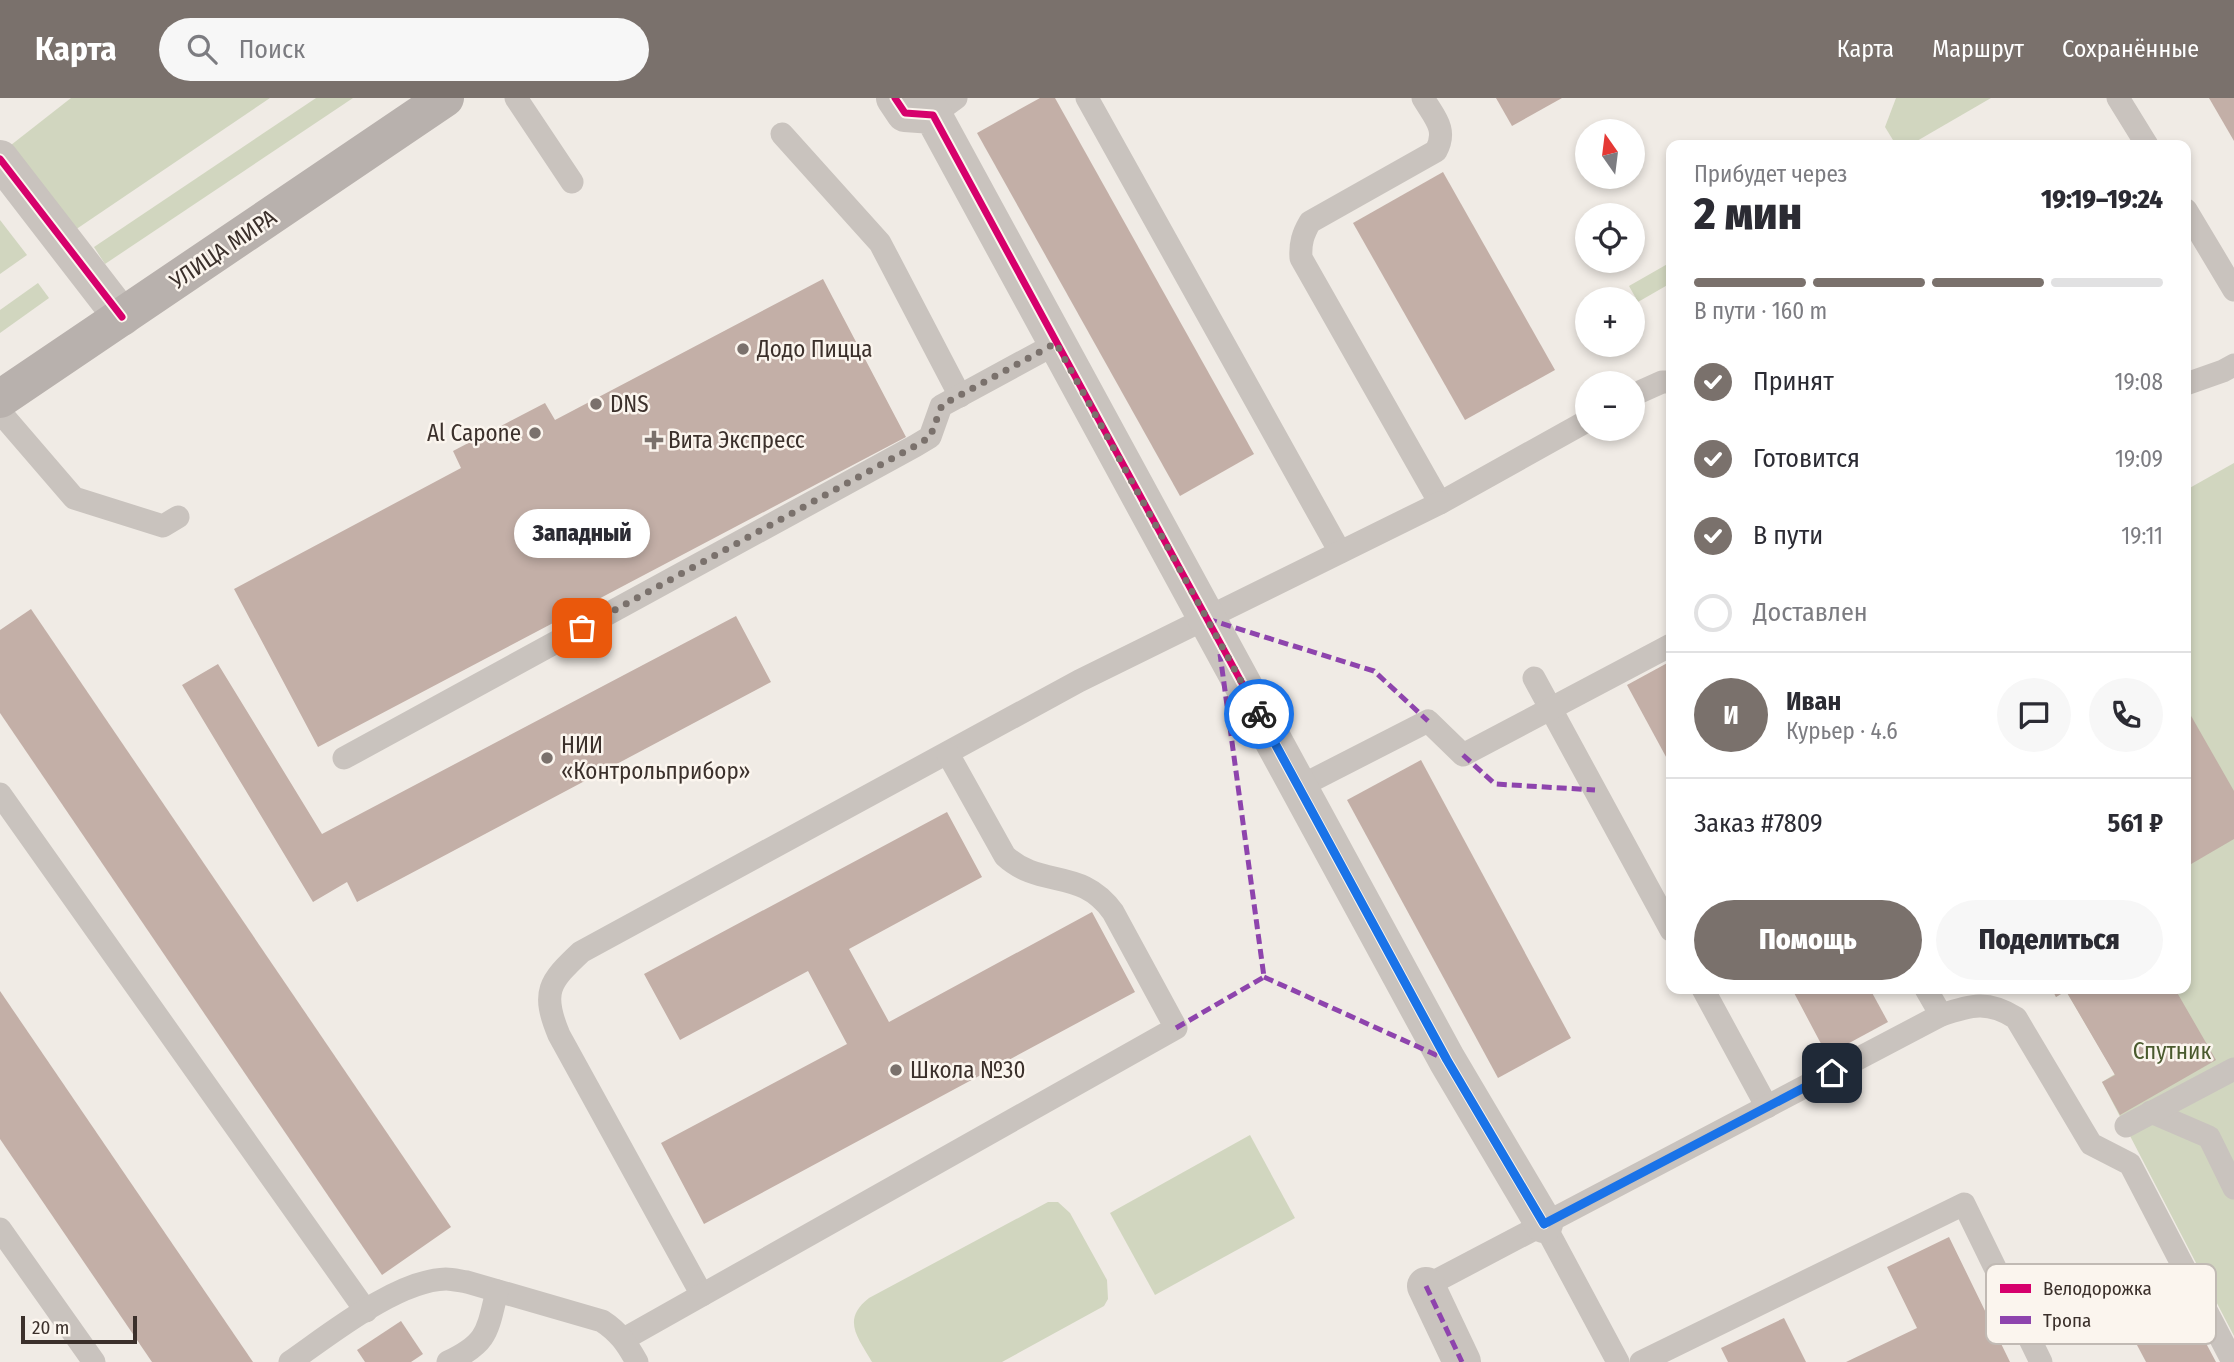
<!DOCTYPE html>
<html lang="ru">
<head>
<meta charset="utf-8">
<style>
  :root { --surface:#fff; --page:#f7f7f7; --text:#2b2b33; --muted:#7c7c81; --line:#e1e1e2; --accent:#7a716c }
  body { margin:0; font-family:"Fira Sans Condensed",sans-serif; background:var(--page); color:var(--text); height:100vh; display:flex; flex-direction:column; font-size:26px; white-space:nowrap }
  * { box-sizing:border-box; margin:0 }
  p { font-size:23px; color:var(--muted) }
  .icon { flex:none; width:38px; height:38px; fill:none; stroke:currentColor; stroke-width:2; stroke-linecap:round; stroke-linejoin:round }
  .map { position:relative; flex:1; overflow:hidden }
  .sheet { position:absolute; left:1666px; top:42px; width:525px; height:854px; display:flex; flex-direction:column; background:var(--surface); border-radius:14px; box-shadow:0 4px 10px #0003 }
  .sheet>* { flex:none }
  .needle { width:46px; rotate:346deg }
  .buttons { position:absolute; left:1575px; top:21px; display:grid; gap:14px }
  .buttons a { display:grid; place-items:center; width:70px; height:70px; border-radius:50%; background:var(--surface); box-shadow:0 4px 10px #0003; font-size:35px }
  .scale { position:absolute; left:21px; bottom:18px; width:116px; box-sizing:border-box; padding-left:7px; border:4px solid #3b302b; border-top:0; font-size:19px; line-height:24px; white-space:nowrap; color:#3b302b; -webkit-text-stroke:5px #fbf5ee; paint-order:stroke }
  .pin { position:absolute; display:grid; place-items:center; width:60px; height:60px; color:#fff; margin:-30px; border-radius:14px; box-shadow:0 4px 10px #0006 }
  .courier { position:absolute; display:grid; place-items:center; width:70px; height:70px; margin:-35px; border:5px solid #1a73e8; border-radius:50%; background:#fff; color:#222; box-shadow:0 2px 9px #0007 }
  .bubble { position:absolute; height:49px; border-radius:24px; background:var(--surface); box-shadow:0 4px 10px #0003; font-size:23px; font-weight:800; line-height:49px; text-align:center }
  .summary em { font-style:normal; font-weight:800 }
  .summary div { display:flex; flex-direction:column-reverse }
  .summary { display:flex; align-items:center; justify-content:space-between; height:119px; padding:0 28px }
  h1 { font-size:46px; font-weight:800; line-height:52px }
  .bar { display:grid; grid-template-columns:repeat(4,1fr); gap:10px 7px; align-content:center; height:84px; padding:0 28px }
  .bar i { height:9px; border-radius:5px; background:var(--line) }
  .bar .on { background:var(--accent) }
  .bar p { grid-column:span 4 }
  .line { display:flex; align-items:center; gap:18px; padding:0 28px; border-top:2px solid var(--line) }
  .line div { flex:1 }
  .round { display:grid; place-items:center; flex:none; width:74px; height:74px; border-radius:37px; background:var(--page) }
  ol { padding:0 28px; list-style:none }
  li { display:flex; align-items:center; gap:21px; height:77px }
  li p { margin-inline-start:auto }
  li .icon { padding:7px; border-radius:50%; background:var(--accent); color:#fff; stroke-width:4 }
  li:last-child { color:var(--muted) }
  li i { width:38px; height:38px; border:4px solid var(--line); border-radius:50% }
  .button { display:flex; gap:14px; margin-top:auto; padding:14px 28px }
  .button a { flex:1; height:80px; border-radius:42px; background:var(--accent); color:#fff; font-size:28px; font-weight:800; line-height:80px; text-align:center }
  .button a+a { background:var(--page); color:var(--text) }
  header { display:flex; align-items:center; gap:42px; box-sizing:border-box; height:98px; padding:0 35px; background:var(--accent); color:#fff }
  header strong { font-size:33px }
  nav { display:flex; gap:38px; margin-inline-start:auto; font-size:24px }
  .search { width:490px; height:63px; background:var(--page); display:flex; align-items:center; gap:18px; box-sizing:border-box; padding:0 24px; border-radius:38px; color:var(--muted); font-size:26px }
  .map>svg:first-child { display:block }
  .green { fill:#d1d6bf }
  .building { fill:#c3afa7 }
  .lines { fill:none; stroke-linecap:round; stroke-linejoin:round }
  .service { stroke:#c9c3be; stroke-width:23 }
  .minor { stroke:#c9c3be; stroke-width:38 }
  .primary { stroke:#b8b1ad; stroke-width:38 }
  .quiet { stroke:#8e44ad; stroke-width:5; stroke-dasharray:10 5; stroke-linecap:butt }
  .cycleway-casing { stroke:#fbf5ee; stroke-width:11 }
  .cycleway { stroke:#d6006c; stroke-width:7 }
  .done { stroke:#7a716c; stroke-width:7; stroke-dasharray:0 12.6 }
  .route { stroke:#1a73e8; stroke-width:9 }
  .poi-dot { fill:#7a716c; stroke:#fbf5ee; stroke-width:2.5 }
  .labels { text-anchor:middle; stroke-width:5; stroke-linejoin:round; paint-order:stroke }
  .street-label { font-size:23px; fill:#3b302b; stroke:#fbf5ee }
  .poi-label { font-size:23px; fill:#3b302b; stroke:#fbf5ee; text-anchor:start }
  .park-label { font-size:23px; fill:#4a5a2e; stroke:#fbf5ee }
  .key { fill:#fbf5ee; stroke:#c1bab4; stroke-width:2 }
  .key-label { font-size:19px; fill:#3b302b }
</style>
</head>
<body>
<header>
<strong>Карта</strong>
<div class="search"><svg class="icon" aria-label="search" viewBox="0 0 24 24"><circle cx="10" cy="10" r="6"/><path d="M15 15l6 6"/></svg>Поиск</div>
<nav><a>Карта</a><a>Маршрут</a><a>Сохранённые</a></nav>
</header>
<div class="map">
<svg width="2234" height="1264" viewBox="0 0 2234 1264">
  <rect width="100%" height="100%" fill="#f0ebe5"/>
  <g class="green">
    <path d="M71 0H270L75 132 11 47Z"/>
    <path d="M316 0H353L105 166 94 149Z"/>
    <path d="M1896 0H1991L1910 47H1896L1885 29Z"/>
    <path d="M0 122 27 157 0 176Z"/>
    <path d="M1671 164V185L1638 204 1629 188Z"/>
    <path d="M38 185 49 200 0 235V212Z"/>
    <path d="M2234 365V1238L2102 984 2115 976 2066 893 2056 899 2052 891H2186V392Z"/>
    <path d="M1250 1037 1295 1120 1155 1197 1110 1115Z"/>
    <path d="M1048 1104H1058L1070 1115 1107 1182 1108 1201 1104 1208 1002 1264H872C858 1239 841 1222 869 1200Z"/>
  </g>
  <g class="building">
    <path d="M1040 0H1055L1254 356 1180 398 977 35Z"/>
    <path d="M1496 0H1562L1512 28Z"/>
    <path d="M2209 0H2234V43Z"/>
    <path d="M1443 74 1555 272 1465 322 1353 125Z"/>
    <path d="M823 181 906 339 318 649 234 491 461 370 453 353 545 305 555 322Z"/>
    <path d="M31 511 451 1129 382 1177 0 615V532Z"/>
    <path d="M736 518 771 584 357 804 347 784 313 804 182 587 218 566 322 736Z"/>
    <path d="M1671 563V668L1627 587Z"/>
    <path d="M2186 609 2234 693V741L2186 769Z"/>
    <path d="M1421 662 1571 940 1498 980 1347 702Z"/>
    <path d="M947 714 982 779 849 851 889 924 1092 814 1135 894 704 1126 661 1045 847 946 808 873 680 942 644 876Z"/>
    <path d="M1792 891H1870L1888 924 1827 957Z"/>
    <path d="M2052 891H2175L2216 962 2120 1017 2102 984 2115 977 2066 893 2056 899Z"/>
    <path d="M0 893 253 1264H152L0 1041Z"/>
    <path d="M1949 1139 2010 1264H1846L1917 1230 1887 1169Z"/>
    <path d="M2183 1202 2216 1264H2146L2128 1230Z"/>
    <path d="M1784 1220 1806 1264H1728L1721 1250Z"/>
    <path d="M401 1223 423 1256 411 1264H365L357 1252Z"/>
  </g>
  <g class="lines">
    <g class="service">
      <path d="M516 0 572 84"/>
      <path d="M1087 0 1340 454"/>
      <path d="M1423 0C1434 19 1448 31 1436 53L1310 124C1303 136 1300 145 1301 160L1440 405 1587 323"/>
      <path d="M2118 0 2147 47"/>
      <path d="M933 17 956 0"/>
      <path d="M782 36 880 145 960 298"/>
      <path d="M2186 112 2234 192"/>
      <path d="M2186 286 2223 273 2234 267"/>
      <path d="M1633 297 1662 284H1671"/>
      <path d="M0 314 74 400 163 428 178 419"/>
      <path d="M1534 580 1671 832"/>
      <path d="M344 660 915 348 930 339 941 308 1057 245"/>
      <path d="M1299 689 1428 623 1463 657 1671 547"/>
      <path d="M0 696 366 1213"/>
      <path d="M1703 891 1767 1009"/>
      <path d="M1926 891 1941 917"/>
      <path d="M2151 1014 2209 1039 2234 1090"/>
      <path d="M2126 1028 2234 971"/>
      <path d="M1544 1126 1618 1264"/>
      <path d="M0 1131 94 1264"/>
      <path d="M1426 1188 1941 917C1971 907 1988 902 2016 920L2091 1046 2130 1066 2233 1264"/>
      <path d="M702 1197 559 937C541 894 549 884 581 854L1079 583 1440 405"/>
      <path d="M624 1241 1176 930 1113 814C1081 769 1041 791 1005 758L948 656"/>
      <path d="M290 1264C329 1237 397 1182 446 1181 452 1181 460 1183 467 1184L602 1223C619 1234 627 1246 637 1264"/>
      <path d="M448 1264C488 1245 487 1234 497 1193"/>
      <path d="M1641 1264 1964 1106 2041 1264"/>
    </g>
    <g class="minor">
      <path d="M895 0 905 15 933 17 1447 962 1544 1126"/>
      <path d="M0 61 122 219"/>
      <path d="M1426 1188 1462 1264"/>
    </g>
    <path class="primary" d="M0 301 445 0"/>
    <g class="quiet">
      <path d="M1207 521 1374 573 1428 623"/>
      <path d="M1463 657 1495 686 1595 692"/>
      <path d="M1264 879 1445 961"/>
      <path d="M1176 930 1264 879 1220 556"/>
      <path d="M1426 1188 1462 1264"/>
    </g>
    <g class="cycleway-casing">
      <g id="cycleway">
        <path d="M895 0 905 15 933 17 1447 962 1544 1126"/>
        <path d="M0 61 122 219"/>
      </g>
    </g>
    <use href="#cycleway" class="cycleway"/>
  </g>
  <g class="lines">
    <path class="done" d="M582 530 915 348 930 339 942 307 1056 245 1259 616"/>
    <path class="route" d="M1259 616 1447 962 1544 1126 1832 975"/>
  </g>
  <g class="poi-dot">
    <circle cx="743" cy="251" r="7"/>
    <circle cx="596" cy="306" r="7"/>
    <circle cx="535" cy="335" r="7"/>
    <path d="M650.5 331.5h7v7h7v7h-7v7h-7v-7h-7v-7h7z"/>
    <circle cx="547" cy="660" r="7"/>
    <circle cx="896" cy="972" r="7"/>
  </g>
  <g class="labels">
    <g class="street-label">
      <text transform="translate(223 151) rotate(-34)" y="8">УЛИЦА МИРА</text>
    </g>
    <g class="poi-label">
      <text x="757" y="259">Додо Пицца</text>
      <text x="610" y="314">DNS</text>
      <text x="521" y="343" text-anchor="end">Al Capone</text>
      <text x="668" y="350">Вита Экспресс</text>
      <text x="561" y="655">НИИ<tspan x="561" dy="26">«Контрольприбор»</tspan></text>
      <text x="910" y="980">Школа №30</text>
    </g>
    <g class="park-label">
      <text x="2172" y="961">Спутник</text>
    </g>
  </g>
  <rect x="1986" y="1166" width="230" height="80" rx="10" class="key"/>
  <rect x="2000" y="1186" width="31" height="9" fill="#d6006c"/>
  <rect x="2000" y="1218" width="31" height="8" fill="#8e44ad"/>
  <g class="key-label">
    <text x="2043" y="1197">Велодорожка</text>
    <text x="2043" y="1229">Тропа</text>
  </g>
</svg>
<div class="buttons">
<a><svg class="needle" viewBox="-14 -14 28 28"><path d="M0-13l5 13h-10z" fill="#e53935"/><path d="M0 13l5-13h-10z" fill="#7c7c81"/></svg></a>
<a><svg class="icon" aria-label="locate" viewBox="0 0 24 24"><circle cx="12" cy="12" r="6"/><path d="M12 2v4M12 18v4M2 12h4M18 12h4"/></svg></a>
<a>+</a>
<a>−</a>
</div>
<div class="scale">20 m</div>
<div class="pin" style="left:582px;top:530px;background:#ea580c"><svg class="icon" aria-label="bag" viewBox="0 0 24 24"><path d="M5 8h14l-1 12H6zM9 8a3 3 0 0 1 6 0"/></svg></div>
<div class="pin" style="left:1832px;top:975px;background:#1f2937"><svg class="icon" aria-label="home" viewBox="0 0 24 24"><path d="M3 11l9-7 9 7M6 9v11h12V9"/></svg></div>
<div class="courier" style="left:1259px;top:616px"><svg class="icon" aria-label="bike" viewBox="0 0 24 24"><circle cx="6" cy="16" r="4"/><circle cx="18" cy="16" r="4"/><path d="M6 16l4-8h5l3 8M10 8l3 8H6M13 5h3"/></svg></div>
<div class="bubble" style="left:514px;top:411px;width:136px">Западный</div>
<section class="sheet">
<div class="summary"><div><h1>2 мин</h1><p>Прибудет через</p></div><em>19:19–19:24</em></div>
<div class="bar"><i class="on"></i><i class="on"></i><i class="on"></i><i></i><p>В пути · 160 m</p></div>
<ol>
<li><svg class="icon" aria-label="check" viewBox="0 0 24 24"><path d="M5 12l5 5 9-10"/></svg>Принят<p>19:08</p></li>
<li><svg class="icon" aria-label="check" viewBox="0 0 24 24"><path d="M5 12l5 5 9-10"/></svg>Готовится<p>19:09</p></li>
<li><svg class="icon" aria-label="check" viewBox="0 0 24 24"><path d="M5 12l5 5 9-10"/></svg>В пути<p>19:11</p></li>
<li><i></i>Доставлен</li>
</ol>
<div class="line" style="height:126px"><b class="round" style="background:var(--accent);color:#fff">И</b><div><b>Иван</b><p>Курьер · 4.6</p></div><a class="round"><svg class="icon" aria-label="chat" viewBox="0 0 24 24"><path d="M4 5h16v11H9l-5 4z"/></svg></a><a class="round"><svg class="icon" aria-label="phone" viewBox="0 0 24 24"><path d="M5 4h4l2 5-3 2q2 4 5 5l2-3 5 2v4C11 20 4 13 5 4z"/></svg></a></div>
<div class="line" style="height:91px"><div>Заказ #7809</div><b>561 ₽</b></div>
<div class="button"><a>Помощь</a><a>Поделиться</a></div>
</section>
</div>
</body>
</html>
